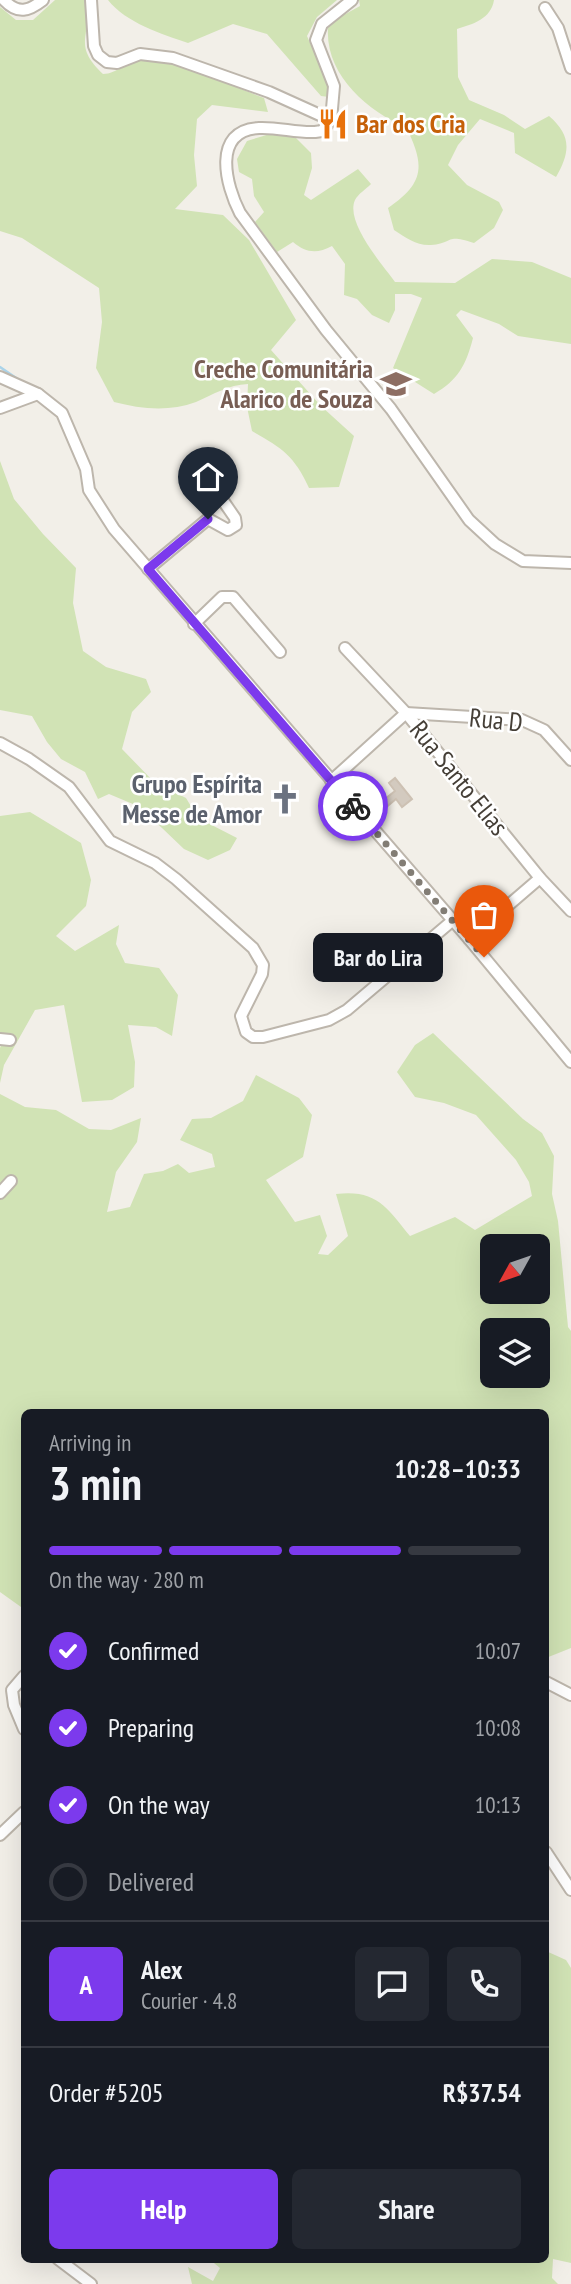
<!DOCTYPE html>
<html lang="en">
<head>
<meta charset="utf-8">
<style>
  :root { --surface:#171b24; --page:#242831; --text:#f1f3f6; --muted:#9ea1a6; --line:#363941; --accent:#7c3aed }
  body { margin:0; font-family:"PT Sans Narrow",sans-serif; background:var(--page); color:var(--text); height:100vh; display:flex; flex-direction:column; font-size:26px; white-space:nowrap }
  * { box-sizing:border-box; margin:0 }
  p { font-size:23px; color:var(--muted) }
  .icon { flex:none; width:38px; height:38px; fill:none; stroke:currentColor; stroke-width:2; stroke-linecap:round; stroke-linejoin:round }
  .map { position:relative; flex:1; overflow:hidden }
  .sheet { position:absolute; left:21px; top:1409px; width:528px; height:854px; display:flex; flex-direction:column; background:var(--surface); border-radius:10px; box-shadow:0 7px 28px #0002 }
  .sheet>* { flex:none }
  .needle { width:46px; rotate:230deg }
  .tools { position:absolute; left:480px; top:1234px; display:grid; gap:14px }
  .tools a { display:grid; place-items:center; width:70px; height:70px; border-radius:10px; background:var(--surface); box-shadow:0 7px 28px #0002; font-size:35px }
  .pin { position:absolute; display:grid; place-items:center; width:60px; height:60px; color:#fff; margin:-72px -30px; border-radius:50% 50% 50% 0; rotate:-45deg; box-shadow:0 0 7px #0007 }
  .pin .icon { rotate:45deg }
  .courier { position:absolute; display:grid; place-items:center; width:70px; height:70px; margin:-35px; border:5px solid #7c3aed; border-radius:50%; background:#fff; color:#222; box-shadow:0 2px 9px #0007 }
  .bubble { position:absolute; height:49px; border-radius:10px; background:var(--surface); box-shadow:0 7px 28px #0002; font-size:23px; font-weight:700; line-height:49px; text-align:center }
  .overview em { font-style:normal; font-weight:700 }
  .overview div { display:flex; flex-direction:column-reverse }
  .overview { display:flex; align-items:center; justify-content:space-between; height:119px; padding:0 28px }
  h1 { font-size:46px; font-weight:700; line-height:52px }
  .bar { display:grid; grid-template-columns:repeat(4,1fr); gap:10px 7px; align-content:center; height:84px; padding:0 28px }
  .bar i { height:9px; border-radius:5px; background:var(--line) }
  .bar .on { background:var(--accent) }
  .bar p { grid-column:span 4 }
  .line { display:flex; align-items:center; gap:18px; padding:0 28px; border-top:2px solid var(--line) }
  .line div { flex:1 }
  .round { display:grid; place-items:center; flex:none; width:74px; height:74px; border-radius:10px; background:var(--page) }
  ol { padding:0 28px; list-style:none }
  li { display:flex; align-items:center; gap:21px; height:77px }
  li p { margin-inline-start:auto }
  li .icon { padding:7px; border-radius:50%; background:var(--accent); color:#fff; stroke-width:4 }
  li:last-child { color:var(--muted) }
  li i { width:38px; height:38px; border:4px solid var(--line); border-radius:50% }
  .primary-button { display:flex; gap:14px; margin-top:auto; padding:14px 28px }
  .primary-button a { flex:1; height:80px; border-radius:10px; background:var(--accent); color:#fff; font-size:28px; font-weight:700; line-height:80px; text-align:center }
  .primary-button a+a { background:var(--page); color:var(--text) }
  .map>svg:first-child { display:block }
  .green { fill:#d1e3b5; fill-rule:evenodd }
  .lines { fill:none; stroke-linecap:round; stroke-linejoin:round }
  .stream { stroke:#aad3e9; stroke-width:2.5 }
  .building { fill:#d3cabf; stroke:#cdc1b3; stroke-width:2 }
  .street-casing { stroke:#bdb6ac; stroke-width:14 }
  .street { stroke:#fff; stroke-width:10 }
  .done { stroke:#827d75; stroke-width:7; stroke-dasharray:0 12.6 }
  .route { stroke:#7c3aed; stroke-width:9 }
  .labels { text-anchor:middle; stroke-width:5; stroke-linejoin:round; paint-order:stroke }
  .food-label { font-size:26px; font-weight:bold; fill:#c56008; stroke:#fff; text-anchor:start }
  .education-label { font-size:26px; font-weight:bold; fill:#785e54; stroke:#fff; text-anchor:end }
  .street-label { font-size:26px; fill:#453f37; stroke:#fff }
  .worship-label { font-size:26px; font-weight:bold; fill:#5b616d; stroke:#fff; text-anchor:end }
</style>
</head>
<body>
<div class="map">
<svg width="571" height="2284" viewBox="0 0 571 2284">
  <rect width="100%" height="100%" fill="#f2efe8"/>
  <g class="green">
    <path d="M55 0H86C94 35 70 43 103 74 117 74 128 60 143 59 172 57 234 87 264 98L268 112 212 105 197 119 194 155 197 186 175 209 223 215 249 240 296 320 271 350 321 406 354 436 339 487 309 488C294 455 282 448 252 431L247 407 248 384C228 385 214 394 196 402 169 412 141 409 114 402L96 368 102 322 99 288 22 238 0 231V7L16 20H33Z"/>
    <path d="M108 0H337L317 17 307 36 329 86V97L321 96 267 34 233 24 188 43C162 34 126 23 108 0Z"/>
    <path d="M359 0H494C491 19 473 24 457 29L458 77 469 100 504 115 525 129 549 116C571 135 571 151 556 177L515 153 514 133 480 119 458 145 448 165 467 185 499 202 503 210 494 228 474 243C445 233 454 243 431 245 417 246 406 238 394 230L388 208C425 183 425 165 406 127 367 111 325 74 328 28L340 17 360 6Z"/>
    <path d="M270 134 295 137 311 153 312 168 304 195 311 200 358 169 371 184C366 189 358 194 355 200 345 222 382 264 395 282L455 283 492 259 532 262 571 278V344L518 336 499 324 461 310 456 315 473 338C466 365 458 380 434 394L393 368 422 298 411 294H395V310L389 323 372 315 357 299 344 295 345 264 332 246C317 254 306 253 293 242L277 252 255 222 264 212 254 196 252 179 239 172 237 159 247 141Z"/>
    <path d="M0 461 14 499 43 534 76 568 73 603 83 651 106 667 146 679 151 692 132 712 122 749 154 782 186 798 198 818 237 838 230 850 208 860 184 849 140 807 109 794 98 799 85 772 61 759 47 742 32 716 0 710Z"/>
    <path d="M30 812 81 843 91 880 86 906 56 936 75 951 119 925 116 944 125 963 159 968 178 995 172 1036 156 1027 128 1025 135 1062 134 1087 112 1100 82 1102 64 1005 35 1010 4 1065 0 1083V1048L2 1043 0 1041V816Z"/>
    <path d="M433 1033 523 1119 542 1133 554 1156 552 1194 558 1221 568 1327 571 1331V1648L546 1658V1412H24V1616L21 1607 0 1592V1094L25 1107 56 1110 89 1129 111 1130 141 1118 137 1142 116 1172 107 1212 130 1207 144 1174 163 1171 178 1164 189 1173 215 1167 212 1154 180 1140 192 1119 211 1118 243 1101 256 1075 299 1098 312 1115 303 1157 266 1180 295 1222 320 1215 327 1236 318 1254 328 1255 348 1236 336 1194C377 1189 387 1208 410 1236L455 1217 475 1230 532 1196 529 1182 516 1160 476 1115 444 1103 415 1097 397 1072 415 1045ZM492 1246H537V1292H492ZM492 1330H537V1376H492Z"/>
    <path d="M546 1951 566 1960 571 1968V2263L553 2259 552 2278 558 2284H192L188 2267 213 2281 220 2268 209 2259H546Z"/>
  </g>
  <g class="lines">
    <path class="stream" d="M0 367 19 380"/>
  </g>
  <path class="building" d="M395 778 412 799 402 807 396 799 384 809 380 803 395 791 389 783Z"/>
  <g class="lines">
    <g class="street-casing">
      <g id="street">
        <path d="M4 0C18 15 29 11 43 0"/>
        <path d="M91 0 94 46 98 55 107 62 117 63 140 54 173 58 269 92 331 120 322 131 315 132C296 133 278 127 259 128 211 130 226 186 240 213L326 330 391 409 469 520 495 544 523 561 571 563"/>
        <path d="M545 8 558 28 571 68"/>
        <path d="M331 120 334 86 316 40 322 24 352 0"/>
        <path d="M0 377 38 394 62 413 86 469 89 490 114 529 469 939 571 1062"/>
        <path d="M0 408 38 394"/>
        <path d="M148 569 208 519 228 530 236 525 235 518 197 463"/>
        <path d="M194 624 222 597H233L280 652"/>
        <path d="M345 648 406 713 540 878 571 911"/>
        <path d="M0 743 29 759 69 787 110 841 155 863 176 879 253 948 263 965 262 974 241 1016 246 1032 253 1037H263L329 1020 347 1010 452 921"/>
        <path d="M331 781 406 713 522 720 544 730 571 760"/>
        <path d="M469 939 540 878"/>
        <path d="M0 1039 10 1040"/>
        <path d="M0 1193 11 1181"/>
        <path d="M24 1676 12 1690 14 1705 24 1729"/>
        <path d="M546 1682 571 1695"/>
        <path d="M0 1835 24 1812"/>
        <path d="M546 1852 571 1890"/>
        <path d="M58 2259 91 2284"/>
      </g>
    </g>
    <use href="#street" class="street"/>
  </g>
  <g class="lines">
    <path class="done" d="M353 806 484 957"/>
    <path class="route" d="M208 519 148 569 353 806"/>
  </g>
  <defs>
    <g id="restaurant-bare" transform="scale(2.415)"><path d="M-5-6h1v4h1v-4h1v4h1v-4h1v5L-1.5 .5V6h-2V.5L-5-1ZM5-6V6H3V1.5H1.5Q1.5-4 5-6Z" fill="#e8710a" stroke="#fff" stroke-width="2.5" paint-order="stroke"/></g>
    <g id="school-bare" transform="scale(2.415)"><path d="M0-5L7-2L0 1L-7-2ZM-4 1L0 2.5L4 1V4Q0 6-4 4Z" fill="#8d6e63" stroke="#fff" stroke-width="2.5" paint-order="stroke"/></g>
    <g id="church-bare" transform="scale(2.415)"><path d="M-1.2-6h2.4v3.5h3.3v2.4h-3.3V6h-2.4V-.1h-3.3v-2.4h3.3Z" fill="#6b7280" stroke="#fff" stroke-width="2.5" paint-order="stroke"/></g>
  </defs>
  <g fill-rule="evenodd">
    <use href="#restaurant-bare" x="333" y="124"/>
    <use href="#school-bare" x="396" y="384"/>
    <use href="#church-bare" x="285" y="799"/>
  </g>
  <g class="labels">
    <g class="food-label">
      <text x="356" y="133">Bar dos Cria</text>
    </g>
    <g class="education-label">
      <text x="373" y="378">Creche Comunitária<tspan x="373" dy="30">Alarico de Souza</tspan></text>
    </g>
    <g class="street-label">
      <text transform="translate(496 720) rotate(6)" y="9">Rua D</text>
      <text transform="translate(459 778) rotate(51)" y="9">Rua Santo Elias</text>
    </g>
    <g class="worship-label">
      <text x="262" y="793">Grupo Espírita<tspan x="262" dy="30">Messe de Amor</tspan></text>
    </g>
  </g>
</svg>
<div class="tools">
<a><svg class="needle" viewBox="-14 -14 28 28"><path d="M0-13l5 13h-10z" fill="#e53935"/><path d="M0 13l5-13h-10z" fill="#9ea1a6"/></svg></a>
<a><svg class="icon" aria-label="layers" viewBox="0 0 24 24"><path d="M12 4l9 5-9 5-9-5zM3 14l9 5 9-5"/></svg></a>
</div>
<div class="pin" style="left:484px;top:957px;background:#ea580c"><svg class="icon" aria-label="bag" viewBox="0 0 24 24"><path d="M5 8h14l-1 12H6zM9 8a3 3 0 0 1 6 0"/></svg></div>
<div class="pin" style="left:208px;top:519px;background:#1f2937"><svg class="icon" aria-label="home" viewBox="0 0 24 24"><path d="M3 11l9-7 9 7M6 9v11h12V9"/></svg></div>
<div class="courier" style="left:353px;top:806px"><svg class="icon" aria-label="bike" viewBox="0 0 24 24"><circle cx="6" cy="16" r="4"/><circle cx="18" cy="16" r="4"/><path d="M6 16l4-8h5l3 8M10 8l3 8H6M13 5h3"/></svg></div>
<div class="bubble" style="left:313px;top:933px;width:130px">Bar do Lira</div>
<section class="sheet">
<div class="overview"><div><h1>3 min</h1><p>Arriving in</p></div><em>10:28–10:33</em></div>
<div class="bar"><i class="on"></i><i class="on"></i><i class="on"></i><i></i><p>On the way · 280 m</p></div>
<ol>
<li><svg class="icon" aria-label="check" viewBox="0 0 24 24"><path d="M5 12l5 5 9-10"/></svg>Confirmed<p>10:07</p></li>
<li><svg class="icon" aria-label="check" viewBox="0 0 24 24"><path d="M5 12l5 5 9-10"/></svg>Preparing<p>10:08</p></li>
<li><svg class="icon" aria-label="check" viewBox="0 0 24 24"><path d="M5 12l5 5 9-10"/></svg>On the way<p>10:13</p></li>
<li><i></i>Delivered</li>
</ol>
<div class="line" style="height:126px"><b class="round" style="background:var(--accent);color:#fff">A</b><div><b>Alex</b><p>Courier · 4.8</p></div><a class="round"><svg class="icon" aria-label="chat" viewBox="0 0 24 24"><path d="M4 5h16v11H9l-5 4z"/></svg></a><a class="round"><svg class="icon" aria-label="phone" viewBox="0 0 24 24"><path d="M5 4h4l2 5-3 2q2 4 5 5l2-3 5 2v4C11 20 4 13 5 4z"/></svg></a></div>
<div class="line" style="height:91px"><div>Order #5205</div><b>R$37.54</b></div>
<div class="primary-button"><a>Help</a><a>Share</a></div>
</section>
</div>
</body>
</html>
